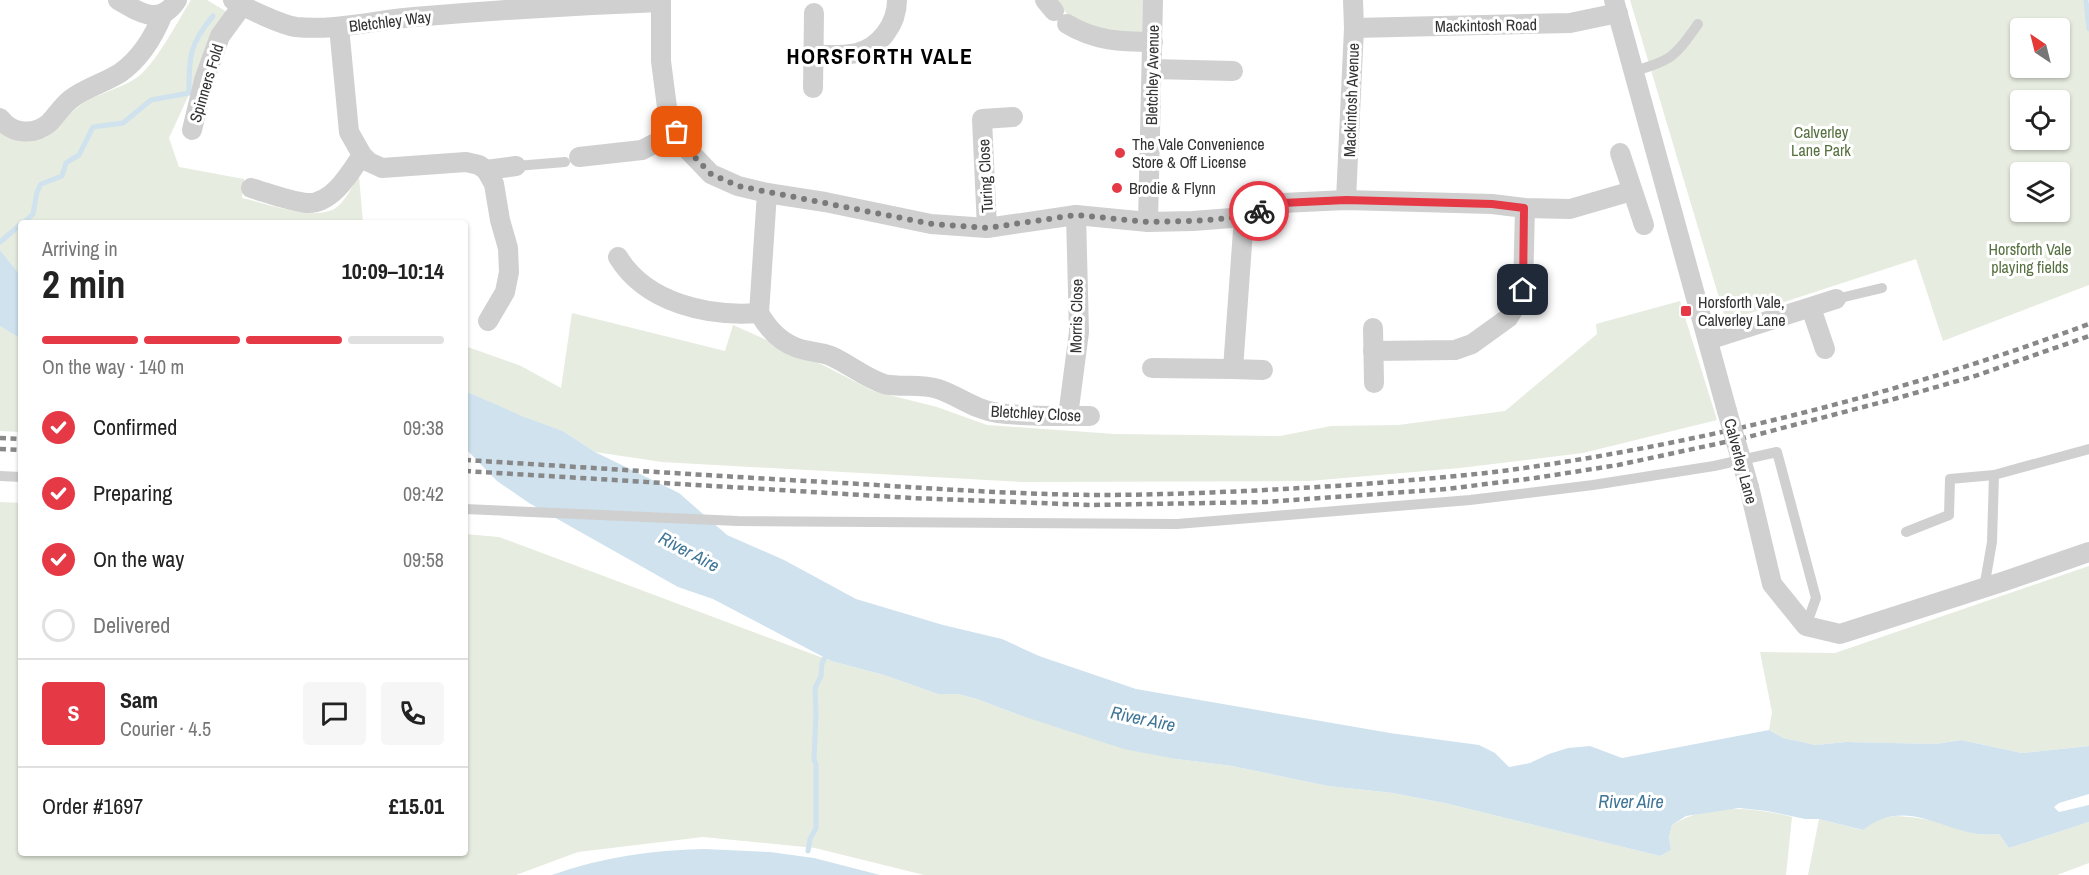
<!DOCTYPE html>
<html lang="en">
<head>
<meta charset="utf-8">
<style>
  :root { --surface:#fff; --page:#f6f6f6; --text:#222; --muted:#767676; --line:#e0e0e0; --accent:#e63946 }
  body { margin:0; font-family:"Archivo Narrow",sans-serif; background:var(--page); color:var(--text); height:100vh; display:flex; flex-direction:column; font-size:22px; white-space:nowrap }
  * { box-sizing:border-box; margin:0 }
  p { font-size:20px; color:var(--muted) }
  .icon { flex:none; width:33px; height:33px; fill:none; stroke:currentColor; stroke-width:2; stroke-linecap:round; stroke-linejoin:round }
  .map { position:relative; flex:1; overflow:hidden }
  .side { position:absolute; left:18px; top:220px; width:450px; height:636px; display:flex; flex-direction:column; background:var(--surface); border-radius:6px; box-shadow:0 2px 4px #0004 }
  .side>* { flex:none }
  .needle { width:39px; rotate:325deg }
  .buttons { position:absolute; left:2010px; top:18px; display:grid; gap:12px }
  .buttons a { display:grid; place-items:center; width:60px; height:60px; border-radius:6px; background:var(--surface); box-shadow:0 2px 4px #0004; font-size:30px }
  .pin { position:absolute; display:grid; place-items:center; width:51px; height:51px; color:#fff; margin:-26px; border-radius:12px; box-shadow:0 3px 9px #0006 }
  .courier { position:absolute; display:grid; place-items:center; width:60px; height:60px; margin:-30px; border:4px solid #e63946; border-radius:50%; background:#fff; color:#222; box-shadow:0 2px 8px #0007 }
  .summary em { font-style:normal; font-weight:700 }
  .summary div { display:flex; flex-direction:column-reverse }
  .summary { display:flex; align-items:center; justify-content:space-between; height:102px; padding:0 24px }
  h1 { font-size:39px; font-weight:700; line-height:45px }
  .bar { display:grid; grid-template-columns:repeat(4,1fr); gap:9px 6px; align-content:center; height:72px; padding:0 24px }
  .bar i { height:8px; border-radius:4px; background:var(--line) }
  .bar .active { background:var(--accent) }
  .bar p { grid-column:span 4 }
  .line { display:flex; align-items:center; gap:15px; padding:0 24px; border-top:2px solid var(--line) }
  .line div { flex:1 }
  .round { display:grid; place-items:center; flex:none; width:63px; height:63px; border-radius:6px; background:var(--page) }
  ol { padding:0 24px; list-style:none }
  li { display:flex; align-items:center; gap:18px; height:66px }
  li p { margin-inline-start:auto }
  li .icon { padding:6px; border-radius:50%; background:var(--accent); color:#fff; stroke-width:4 }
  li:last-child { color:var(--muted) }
  li i { width:33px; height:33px; border:3px solid var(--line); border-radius:50% }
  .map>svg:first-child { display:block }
  .green { fill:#e6ecdf; fill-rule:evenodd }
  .water { fill:#cfe2ee }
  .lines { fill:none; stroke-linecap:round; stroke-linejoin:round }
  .stream { stroke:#cfe2ee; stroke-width:5 }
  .lane { stroke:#d0d0d0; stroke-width:10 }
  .street { stroke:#d0d0d0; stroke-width:20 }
  .rail { stroke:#888; stroke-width:4.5; stroke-dasharray:6 4.5; stroke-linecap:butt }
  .street-bridge { stroke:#d0d0d0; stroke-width:20 }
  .done { stroke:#7a7a7a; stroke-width:6; stroke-dasharray:0 10.8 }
  .route { stroke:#e63946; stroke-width:8 }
  .poi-dot { fill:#e63946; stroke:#fff; stroke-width:2 }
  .labels { text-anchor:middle; stroke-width:6; stroke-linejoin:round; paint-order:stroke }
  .street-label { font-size:16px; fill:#333; stroke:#fff }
  .park-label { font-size:16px; fill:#56703f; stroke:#fff }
  .poi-label { font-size:16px; fill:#333; stroke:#fff; text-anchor:start }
  .water-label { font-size:18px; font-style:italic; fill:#3f7597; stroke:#fff }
  .district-label { font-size:22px; font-weight:bold; letter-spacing:1.5px; fill:#000; stroke:#fff }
</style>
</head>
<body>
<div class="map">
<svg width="2089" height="875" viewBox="0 0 2089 875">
  <rect width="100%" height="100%" fill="#fff"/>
  <g class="green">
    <path d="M191 0H207L227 12 169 138 179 167 244 179 242 198C265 203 313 221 334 209 344 204 352 186 359 176L363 223 21 224V276L0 250V132C11 139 36 144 48 136 61 126 70 111 85 102 102 92 123 88 139 76 158 60 177 22 191 0Z"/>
    <path d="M1054 0H1144L1145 36 1119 38 1071 18Z"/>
    <path d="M1630 0H2086L2089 29V285L1943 341 1916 259 1726 321ZM2020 28H2060V68H2020ZM2020 100H2060V140H2020ZM2020 172H2060V212H2020Z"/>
    <path d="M1680 301 1717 420 1583 453 1460 468 1309 481 1022 482 662 462 595 452 563 431 524 418 465 391V346L521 366 561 388 572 313 725 351 733 325 823 365 873 391 937 407 987 425 1115 434 1280 436 1331 426 1398 425 1505 411 1597 334 1596 324Z"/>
    <path d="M0 326 21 339V432L0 431Z"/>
    <path d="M0 502 21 503V854H465V534L499 537 831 661 884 675 938 694H958L977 699 1019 715 1176 759 1232 766 1328 786 1393 793 1449 804 1660 856 1671 850 1669 837 1672 825C1708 803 1753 807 1792 817L1786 875H924L815 848 703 837 578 852 516 875H0Z"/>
    <path d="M2089 566V746L2022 753 1961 740 1936 744 1846 742 1816 745 1783 738 1769 730 1772 712 1760 652 1835 653Z"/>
    <path d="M1896 816C1914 817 1931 819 1948 825 1968 831 1977 837 1999 834L2009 848 2089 822V863L2057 875H1808L1819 819 1862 830 1876 819Z"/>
  </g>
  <g class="water">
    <path d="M0 250 21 276V339L0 326Z"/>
    <path d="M465 391 524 417 563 431 595 452 679 493 727 535 784 560 856 599 943 625 1002 639 1039 656 1136 689 1390 733 1479 745 1495 753 1509 767 1530 763 1549 754 1568 748 1590 746 1622 758 1769 730 1783 738 1816 745 1846 742 1936 744 1961 740 2022 753 2089 746V794L2059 803 2054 807 2059 812 2089 805V822L2009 848 1999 834C1951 841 1910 792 1863 830L1819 819H1805L1767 811 1739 808 1686 816 1672 825 1669 837 1671 850 1660 856 1449 804 1393 793 1328 786 1232 766 1176 759 1124 749 1019 715 977 699 958 694H938L884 675 831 661 713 599 678 587 529 503 497 481 465 448Z"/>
    <path d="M704 849 770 852 814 858 880 875H552C602 857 652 850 704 849Z"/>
  </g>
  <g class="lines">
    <g class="stream">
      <path d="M2086 0 2089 29"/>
      <path d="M22 224 33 214 37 192 41 184 62 176 66 163 79 155 93 127 123 123 151 100 189 93C189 58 189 44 213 16"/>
      <path d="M0 242 21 224"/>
      <path d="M808 851 810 839 816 828V764L814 760 816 713 815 688 821 676 822 663 827 654"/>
    </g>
    <g class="lane">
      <path d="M1634 71C1673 60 1675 56 1698 24"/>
      <path d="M516 166 565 162"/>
      <path d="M1836 299 1882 288"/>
      <path d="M0 476 21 477"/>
      <path d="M465 509 738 521 1177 524 1470 500 1593 485 1714 466 1777 452 1816 598 1806 626"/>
      <path d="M1906 532 1949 515 1950 479 1994 475"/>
      <path d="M1984 588 1992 542 1994 475 2089 449"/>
    </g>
    <g class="street">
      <path d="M118 0C139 12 160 27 177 0"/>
      <path d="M233 0C245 8 282 25 296 27 335 31 375 20 414 17 496 10 578 5 661 2"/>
      <path d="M661 0V61L668 115 677 132 687 149 711 174 738 186 767 193 825 202 931 224 987 228 1076 215 1148 222 1193 221 1244 217 1282 203 1346 200 1492 204 1525 208 1570 209 1632 191"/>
      <path d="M1045 0 1054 11"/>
      <path d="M1614 0 1727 411"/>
      <path d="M1067 24C1095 41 1121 42 1153 42"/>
      <path d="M339 27 349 132 362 155 369 162 382 168 466 162 479 165 486 170 494 184 500 220 508 248 509 272 505 292 488 321"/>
      <path d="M1354 28 1570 23 1618 13"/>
      <path d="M814 55C827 55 843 56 857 53 880 47 897 24 897 0"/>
      <path d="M1152 69 1233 71"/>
      <path d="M813 88 814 13"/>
      <path d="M0 118C11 134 34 136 49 123 56 116 62 106 71 99 85 88 104 83 120 73 140 59 154 36 163 14"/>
      <path d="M192 130 204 80 220 36 242 6"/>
      <path d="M1620 153 1644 225"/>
      <path d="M579 157 642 150 677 132"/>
      <path d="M486 170 516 166"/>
      <path d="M251 188C268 193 288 201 306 203 332 205 350 173 362 155"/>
      <path d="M767 193 759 313C767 327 779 341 795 347 806 352 819 351 831 356 849 364 865 378 884 384 901 388 921 383 938 389 959 396 975 410 998 413 1028 417 1059 416 1090 416"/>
      <path d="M1346 200 1354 28 1353 0"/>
      <path d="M1244 217 1233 369 1263 370"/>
      <path d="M1148 222 1153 0"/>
      <path d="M987 228 982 119 1013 117"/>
      <path d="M618 257C646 303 708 317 759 313"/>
      <path d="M1811 308 1825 349"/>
      <path d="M1373 328 1374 383"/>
      <path d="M1708 340 1836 299"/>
      <path d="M1373 351 1455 350 1472 344 1508 318 1517 304 1523 290 1525 208"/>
      <path d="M1152 368 1233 369"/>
      <path d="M1068 416 1079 332 1076 215"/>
      <path d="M1749 487 1772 584 1806 626 1840 634 2005 581 2089 552"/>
    </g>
    <g class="rail">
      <path d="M0 438 21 439"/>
      <path d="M0 449 21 450"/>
      <path d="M465 460C597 468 729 477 861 484 938 489 1015 494 1092 495 1183 495 1274 490 1365 484 1423 479 1480 475 1538 466 1725 438 1911 390 2089 324"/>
      <path d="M465 471 912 498 1090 505 1266 502 1446 489 1535 478 1618 465 1744 438 1894 399 1975 376 2089 336"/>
    </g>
    <path class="street-bridge" d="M1727 411 1749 487"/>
  </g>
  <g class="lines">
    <path class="done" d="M677 132 687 149 711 174 738 186 932 224 987 228 1076 215 1148 222 1193 221 1244 217 1259 211"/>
    <path class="route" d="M1259 211 1282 203 1346 200 1492 204 1524 208 1523 290"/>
  </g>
  <g class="poi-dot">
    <circle cx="1120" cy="153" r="6"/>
    <circle cx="1117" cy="188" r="6"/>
    <rect x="1680" y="305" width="12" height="12" rx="3"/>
  </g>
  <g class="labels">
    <g class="street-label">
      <text transform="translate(390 21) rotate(-7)" y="6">Bletchley Way</text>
      <text transform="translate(1486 25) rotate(-1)" y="6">Mackintosh Road</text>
      <text transform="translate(1152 75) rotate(-89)" y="6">Bletchley Avenue</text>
      <text transform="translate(206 83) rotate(-73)" y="6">Spinners Fold</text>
      <text transform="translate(1351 100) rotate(-88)" y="6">Mackintosh Avenue</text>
      <text transform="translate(985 176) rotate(-93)" y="6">Turing Close</text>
      <text transform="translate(1076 316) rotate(-89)" y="6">Morris Close</text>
      <text transform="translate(1036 413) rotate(3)" y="6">Bletchley Close</text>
      <text transform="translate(1741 461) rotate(75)" y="6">Calverley Lane</text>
    </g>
    <g class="park-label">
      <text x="1821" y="138">Calverley<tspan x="1821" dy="18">Lane Park</tspan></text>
      <text x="2030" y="255">Horsforth Vale<tspan x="2030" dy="18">playing fields</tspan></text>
    </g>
    <g class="poi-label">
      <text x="1132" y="150">The Vale Convenience<tspan x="1132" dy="18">Store &amp; Off License</tspan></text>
      <text x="1129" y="194">Brodie &amp; Flynn</text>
      <text x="1698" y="308">Horsforth Vale,<tspan x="1698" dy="18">Calverley Lane</tspan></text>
    </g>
    <g class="water-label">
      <text transform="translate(689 552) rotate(28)" y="6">River Aire</text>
      <text transform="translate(1143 719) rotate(12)" y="6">River Aire</text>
      <text x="1631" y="808">River Aire</text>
    </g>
    <g class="district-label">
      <text x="880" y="64">HORSFORTH VALE</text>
    </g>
  </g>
</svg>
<div class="buttons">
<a><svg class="needle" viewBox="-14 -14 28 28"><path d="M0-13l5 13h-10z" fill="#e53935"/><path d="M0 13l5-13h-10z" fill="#767676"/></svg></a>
<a><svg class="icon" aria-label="locate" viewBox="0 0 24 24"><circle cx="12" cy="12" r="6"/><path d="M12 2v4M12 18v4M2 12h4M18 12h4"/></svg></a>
<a><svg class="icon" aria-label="layers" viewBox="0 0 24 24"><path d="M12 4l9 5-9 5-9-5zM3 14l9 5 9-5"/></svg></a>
</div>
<div class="pin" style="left:677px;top:132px;background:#ea580c"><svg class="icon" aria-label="bag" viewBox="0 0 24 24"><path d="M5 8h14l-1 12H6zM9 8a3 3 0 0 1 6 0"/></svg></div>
<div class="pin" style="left:1523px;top:290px;background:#1f2937"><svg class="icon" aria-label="home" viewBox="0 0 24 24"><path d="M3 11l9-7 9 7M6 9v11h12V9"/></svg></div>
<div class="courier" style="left:1259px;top:211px"><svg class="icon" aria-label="bike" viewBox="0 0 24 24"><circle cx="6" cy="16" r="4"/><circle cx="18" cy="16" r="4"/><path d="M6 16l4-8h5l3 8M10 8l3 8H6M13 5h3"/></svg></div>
<section class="side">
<div class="summary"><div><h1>2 min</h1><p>Arriving in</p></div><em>10:09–10:14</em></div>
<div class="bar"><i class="active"></i><i class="active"></i><i class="active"></i><i></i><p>On the way · 140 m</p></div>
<ol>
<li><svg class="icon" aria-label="check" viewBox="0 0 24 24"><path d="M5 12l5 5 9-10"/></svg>Confirmed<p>09:38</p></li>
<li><svg class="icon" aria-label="check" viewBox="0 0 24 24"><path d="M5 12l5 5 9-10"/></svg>Preparing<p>09:42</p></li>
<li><svg class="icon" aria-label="check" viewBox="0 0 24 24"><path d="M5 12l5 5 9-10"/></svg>On the way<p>09:58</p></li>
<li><i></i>Delivered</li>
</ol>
<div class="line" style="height:108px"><b class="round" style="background:var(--accent);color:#fff">S</b><div><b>Sam</b><p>Courier · 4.5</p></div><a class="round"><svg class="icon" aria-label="chat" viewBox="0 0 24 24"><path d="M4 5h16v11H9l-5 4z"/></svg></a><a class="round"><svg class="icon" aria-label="phone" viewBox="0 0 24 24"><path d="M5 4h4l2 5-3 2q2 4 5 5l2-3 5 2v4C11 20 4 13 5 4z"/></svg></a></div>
<div class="line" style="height:78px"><div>Order #1697</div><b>£15.01</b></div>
</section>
</div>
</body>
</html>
